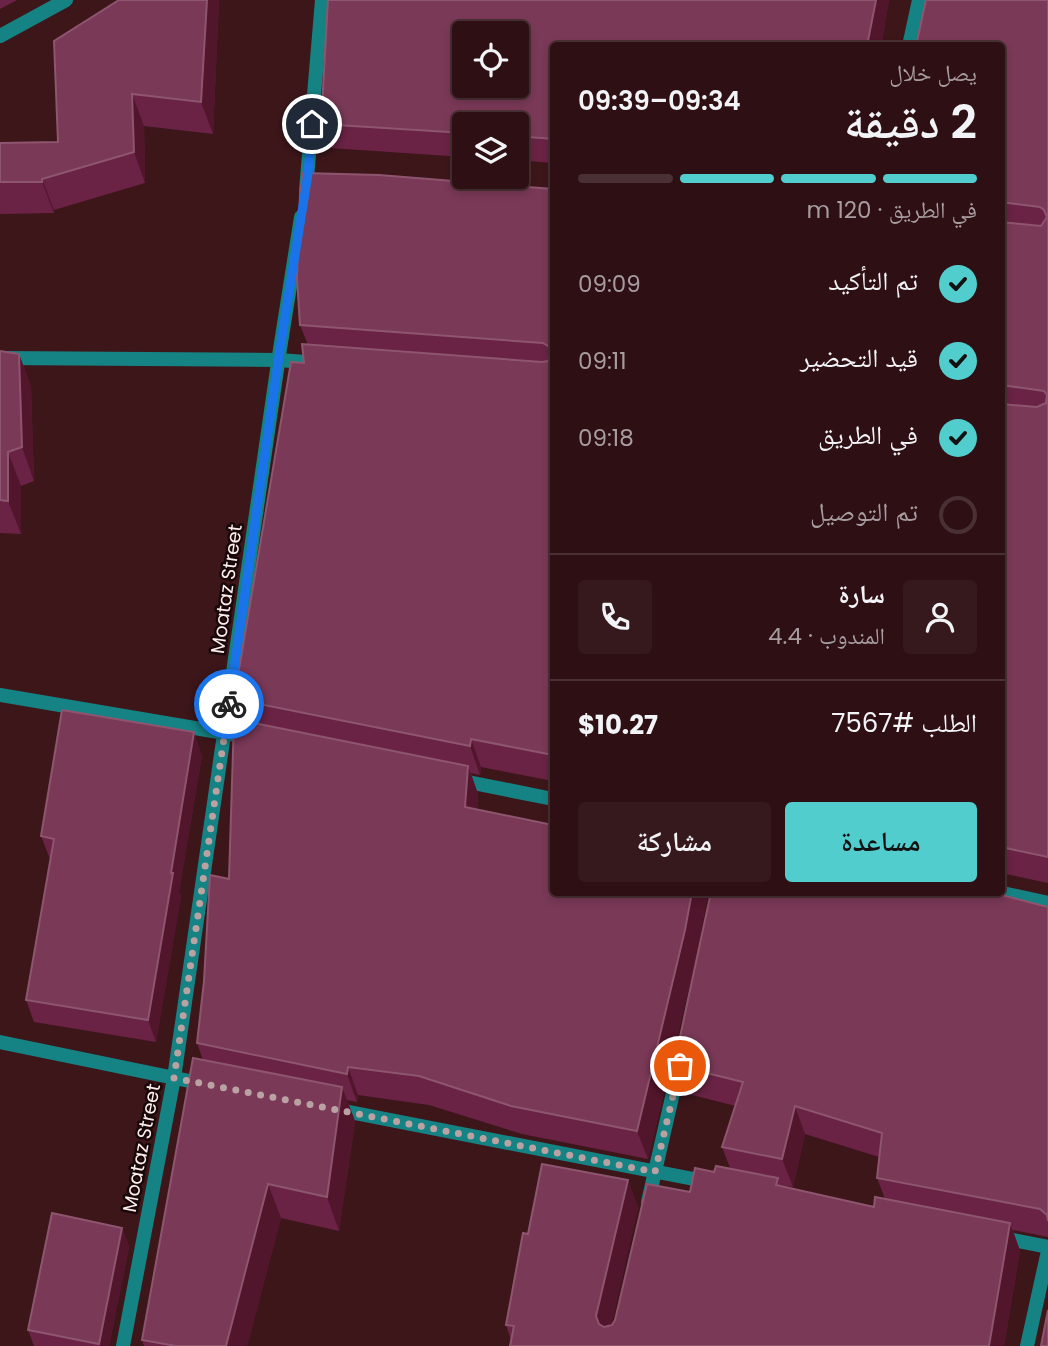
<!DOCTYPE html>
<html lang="ar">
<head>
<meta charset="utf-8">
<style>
  :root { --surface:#2e1014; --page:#36191d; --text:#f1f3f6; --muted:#a79da0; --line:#493034; --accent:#52cdce }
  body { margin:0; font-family:Poppins,"Noto Naskh Arabic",sans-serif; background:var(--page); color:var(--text); direction:rtl; height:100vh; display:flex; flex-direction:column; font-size:26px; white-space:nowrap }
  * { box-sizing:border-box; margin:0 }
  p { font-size:23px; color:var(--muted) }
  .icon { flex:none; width:38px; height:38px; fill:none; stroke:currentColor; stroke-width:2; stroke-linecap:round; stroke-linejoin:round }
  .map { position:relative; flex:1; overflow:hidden; direction:ltr }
  .sheet { position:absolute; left:550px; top:42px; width:455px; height:854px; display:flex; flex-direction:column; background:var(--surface); border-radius:7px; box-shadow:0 4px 10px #0003,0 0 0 2px var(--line); direction:rtl }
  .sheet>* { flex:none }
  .tools { position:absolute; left:452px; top:21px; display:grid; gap:14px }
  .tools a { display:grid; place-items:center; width:77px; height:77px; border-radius:7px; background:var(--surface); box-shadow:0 4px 10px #0003,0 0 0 2px var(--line); font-size:35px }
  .pin { position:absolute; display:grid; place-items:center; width:60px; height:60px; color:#fff; margin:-30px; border:4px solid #fff; border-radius:50%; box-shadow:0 2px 7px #0007 }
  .courier { position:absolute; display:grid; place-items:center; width:70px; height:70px; margin:-35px; border:5px solid #1a73e8; border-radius:50%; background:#fff; color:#222; box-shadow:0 2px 9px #0007 }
  .head em { font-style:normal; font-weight:600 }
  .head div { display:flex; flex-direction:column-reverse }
  .head { display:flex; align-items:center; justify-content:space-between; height:119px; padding:0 28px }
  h1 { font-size:46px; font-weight:600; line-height:52px }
  .bar { display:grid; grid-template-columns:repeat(4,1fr); gap:10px 7px; align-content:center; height:84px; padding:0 28px }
  .bar i { height:9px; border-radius:5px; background:var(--line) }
  .bar .active { background:var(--accent) }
  .bar p { grid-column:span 4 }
  .line { display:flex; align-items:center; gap:18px; padding:0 28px; border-top:2px solid var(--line) }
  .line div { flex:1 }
  .round { display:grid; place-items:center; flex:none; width:74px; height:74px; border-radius:7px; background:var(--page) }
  ol { padding:0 28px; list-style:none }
  li { display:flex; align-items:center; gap:21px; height:77px }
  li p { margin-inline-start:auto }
  li .icon { padding:7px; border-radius:50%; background:var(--accent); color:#111; stroke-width:4 }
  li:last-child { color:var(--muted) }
  li i { width:38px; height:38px; border:4px solid var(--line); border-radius:50% }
  .action { display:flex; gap:14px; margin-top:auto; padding:14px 28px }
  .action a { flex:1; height:80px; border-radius:7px; background:var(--accent); color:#111; font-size:28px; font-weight:600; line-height:80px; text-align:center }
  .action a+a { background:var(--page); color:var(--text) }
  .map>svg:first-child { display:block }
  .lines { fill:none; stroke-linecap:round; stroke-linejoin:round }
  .minor { stroke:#158384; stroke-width:14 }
  .tertiary { stroke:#158384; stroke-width:14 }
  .wall { fill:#6a2345; fill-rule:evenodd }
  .shaded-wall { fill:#51152c }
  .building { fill:#7a3957; stroke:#8e556e; stroke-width:2; fill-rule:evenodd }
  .done { stroke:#baa2a3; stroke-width:7; stroke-dasharray:0 12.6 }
  .route { stroke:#1a73e8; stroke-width:9 }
  .labels { text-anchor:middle; stroke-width:5; stroke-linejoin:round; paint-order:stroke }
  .street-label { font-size:19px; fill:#fdeded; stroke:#190809 }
</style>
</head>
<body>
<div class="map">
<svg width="1048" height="1346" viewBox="0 0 1048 1346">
  <rect width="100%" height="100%" fill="#3d161a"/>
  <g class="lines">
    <g class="minor">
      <path d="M0 358 278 360 321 363"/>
      <path d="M0 695 236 735"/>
      <path d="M458 780 553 799"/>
      <path d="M998 892 1048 903"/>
      <path d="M0 1042 204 1084"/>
      <path d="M334 1109 709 1182"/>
      <path d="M998 1237 1048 1247"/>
      <path d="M1027 1346 1048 1251"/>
    </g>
    <g class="tertiary">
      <path d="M0 36 66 0"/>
      <path d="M909 46 919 0"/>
      <path d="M306 190 322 0"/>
      <path d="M648 1202 681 1058"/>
      <path d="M123 1346 174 1078 280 349 301 217"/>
    </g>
  </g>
  <g class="wall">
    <path d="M0 0H17L0 9Z"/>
    <path d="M119 0H219L213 134 144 126 145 183 54 210V213L0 214V143L58 142Z"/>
    <path d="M328 0H889L881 46H553V163L516 160V124H464V157L330 148 321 124Z"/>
    <path d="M1048 0V883L1001 873V46Z"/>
    <path d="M553 189V781L481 767 480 775 471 773 478 794 477 810 553 892H708L696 958 648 1159 522 1134 429 1105 358 1095 357 1102 347 1100 355 1121 339 1231 281 1218 247 1346H144L142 1340 203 1060 197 1043 229 879 242 720 234 699 308 345 300 325Z"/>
    <path d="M0 351 19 354 31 387 34 481 21 486V534L0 533Z"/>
    <path d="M202 755 179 892 181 896 156 1042 34 1022 26 1000 50 859 41 836Z"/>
    <path d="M1048 907V1237L1013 1230 1020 1251 1004 1346 511 1340 506 1325 528 1234 628 1180 638 1208 611 1325H612L690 1192 714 1172 730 1168 722 1147 736 1106 684 1093 674 1065ZM805 1134 879 1157 877 1178 885 1199 874 1207 781 1186 780 1185 793 1187Z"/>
    <path d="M122 1228 129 1247 109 1346H34L28 1330Z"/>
  </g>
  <g class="shaded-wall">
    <path d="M207 0H219L213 134 201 102Z"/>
    <path d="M876 0H889L881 46H867Z"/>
    <path d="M132 94 144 126 145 183 134 152Z"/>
    <path d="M42 179 54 210V213L42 182Z"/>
    <path d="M19 354 31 387 34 481 22 447Z"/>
    <path d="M8 452 21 486V534L8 501Z"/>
    <path d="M194 732 202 755 179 892 181 896 156 1042 148 1020Z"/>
    <path d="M471 739 481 767 480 775 470 746Z"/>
    <path d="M468 766 478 794 475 835 465 807Z"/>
    <path d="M692 892H708L696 958 648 1159 637 1131Z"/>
    <path d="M348 1067 358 1095 357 1102 347 1074Z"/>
    <path d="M342 1087 355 1121 339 1231 327 1197Z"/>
    <path d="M795 1106 805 1134 793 1187 782 1159Z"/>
    <path d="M628 1180 638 1208 607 1346 596 1316Z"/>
    <path d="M268 1184 281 1218 247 1346H226Z"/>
    <path d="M1010 1223 1020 1251 1004 1346H989Z"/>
    <path d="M122 1228 129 1247 109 1346H99V1344Z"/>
  </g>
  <g class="building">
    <path d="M119 0H207L201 102 132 94 134 152 42 179V182H0V143L58 142 54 41Z"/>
    <path d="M328 0H876L867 46H553V139L516 136V124H464V133L321 124ZM464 33H516V86H464Z"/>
    <path d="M926 0H1048V857L1001 847V404L1037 407 1046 403 1047 395 1044 391 1001 385V222L1041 226 1047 217 1044 210 1040 207 1001 202V46H916Z"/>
    <path d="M303 173 379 175 553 189V755L471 739 470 746 234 699 291 362 304 363 302 344 542 362 548 361 552 354 551 348 543 343 300 325 297 278 300 194Z"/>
    <path d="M0 351 19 354 22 447 8 452V501L0 500Z"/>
    <path d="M62 710 194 732 171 873H173L148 1020 26 1000 54 839 41 836Z"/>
    <path d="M234 719 468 766 465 807 553 825V892H692L685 930 637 1131 511 1106 419 1076 348 1067 347 1074 197 1043 204 981 210 875 229 879Z"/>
    <path d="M711 892H990L1048 907V1221L1047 1215 1040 1209 877 1178 882 1133 795 1106 782 1159 722 1147 743 1082 674 1065Z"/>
    <path d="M193 1058 342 1087 327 1197 268 1184 226 1346H176L142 1340Z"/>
    <path d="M542 1164 628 1180 596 1316 599 1324 604 1327 612 1325 615 1320 647 1184 690 1192 695 1168 714 1172 716 1166 778 1178 776 1185 874 1207 875 1197 1010 1223 989 1346H510L514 1326 506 1325 523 1233 528 1234Z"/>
    <path d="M52 1213 122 1228 99 1344 28 1330Z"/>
    <path d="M1048 1310V1346H1041Z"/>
  </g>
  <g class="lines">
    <path class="done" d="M229 704 174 1078 655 1172 680 1066"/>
    <path class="route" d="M229 704 280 349 308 174 312 124"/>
  </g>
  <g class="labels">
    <g class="street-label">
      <text transform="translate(226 589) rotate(-82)" y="7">Moataz Street</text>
      <text transform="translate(141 1148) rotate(-79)" y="7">Moataz Street</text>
    </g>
  </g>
</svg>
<div class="tools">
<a><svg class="icon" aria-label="locate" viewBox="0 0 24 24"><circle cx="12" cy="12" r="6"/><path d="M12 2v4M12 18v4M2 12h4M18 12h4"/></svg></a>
<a><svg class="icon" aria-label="layers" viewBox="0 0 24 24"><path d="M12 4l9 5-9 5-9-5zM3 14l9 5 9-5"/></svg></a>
</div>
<div class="pin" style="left:680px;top:1066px;background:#ea580c"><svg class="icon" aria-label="bag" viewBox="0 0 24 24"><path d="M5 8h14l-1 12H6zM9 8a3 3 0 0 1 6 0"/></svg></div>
<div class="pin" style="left:312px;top:124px;background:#1f2937"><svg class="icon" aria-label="home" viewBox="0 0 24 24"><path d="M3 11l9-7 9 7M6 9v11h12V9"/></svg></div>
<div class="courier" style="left:229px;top:704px"><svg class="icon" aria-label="bike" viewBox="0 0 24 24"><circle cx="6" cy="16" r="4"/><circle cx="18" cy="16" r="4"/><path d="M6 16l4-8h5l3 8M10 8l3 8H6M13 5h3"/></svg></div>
<section class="sheet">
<div class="head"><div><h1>2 دقيقة</h1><p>يصل خلال</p></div><em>09:34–09:39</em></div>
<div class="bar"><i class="active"></i><i class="active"></i><i class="active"></i><i></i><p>في الطريق · 120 m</p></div>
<ol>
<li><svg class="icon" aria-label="check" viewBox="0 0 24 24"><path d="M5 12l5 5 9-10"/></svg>تم التأكيد<p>09:09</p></li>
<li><svg class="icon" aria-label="check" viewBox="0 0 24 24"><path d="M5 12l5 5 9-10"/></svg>قيد التحضير<p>09:11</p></li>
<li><svg class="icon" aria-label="check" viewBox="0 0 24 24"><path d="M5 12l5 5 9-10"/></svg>في الطريق<p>09:18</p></li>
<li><i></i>تم التوصيل</li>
</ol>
<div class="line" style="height:126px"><a class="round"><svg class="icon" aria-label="person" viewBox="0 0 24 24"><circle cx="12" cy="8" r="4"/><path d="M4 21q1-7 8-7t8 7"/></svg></a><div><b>سارة</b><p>المندوب · 4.4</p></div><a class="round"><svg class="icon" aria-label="phone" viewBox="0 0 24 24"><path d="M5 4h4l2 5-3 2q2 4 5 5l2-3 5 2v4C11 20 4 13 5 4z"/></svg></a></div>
<div class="line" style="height:91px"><div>الطلب #7567</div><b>$10.27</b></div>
<div class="action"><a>مساعدة</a><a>مشاركة</a></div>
</section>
</div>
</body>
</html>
